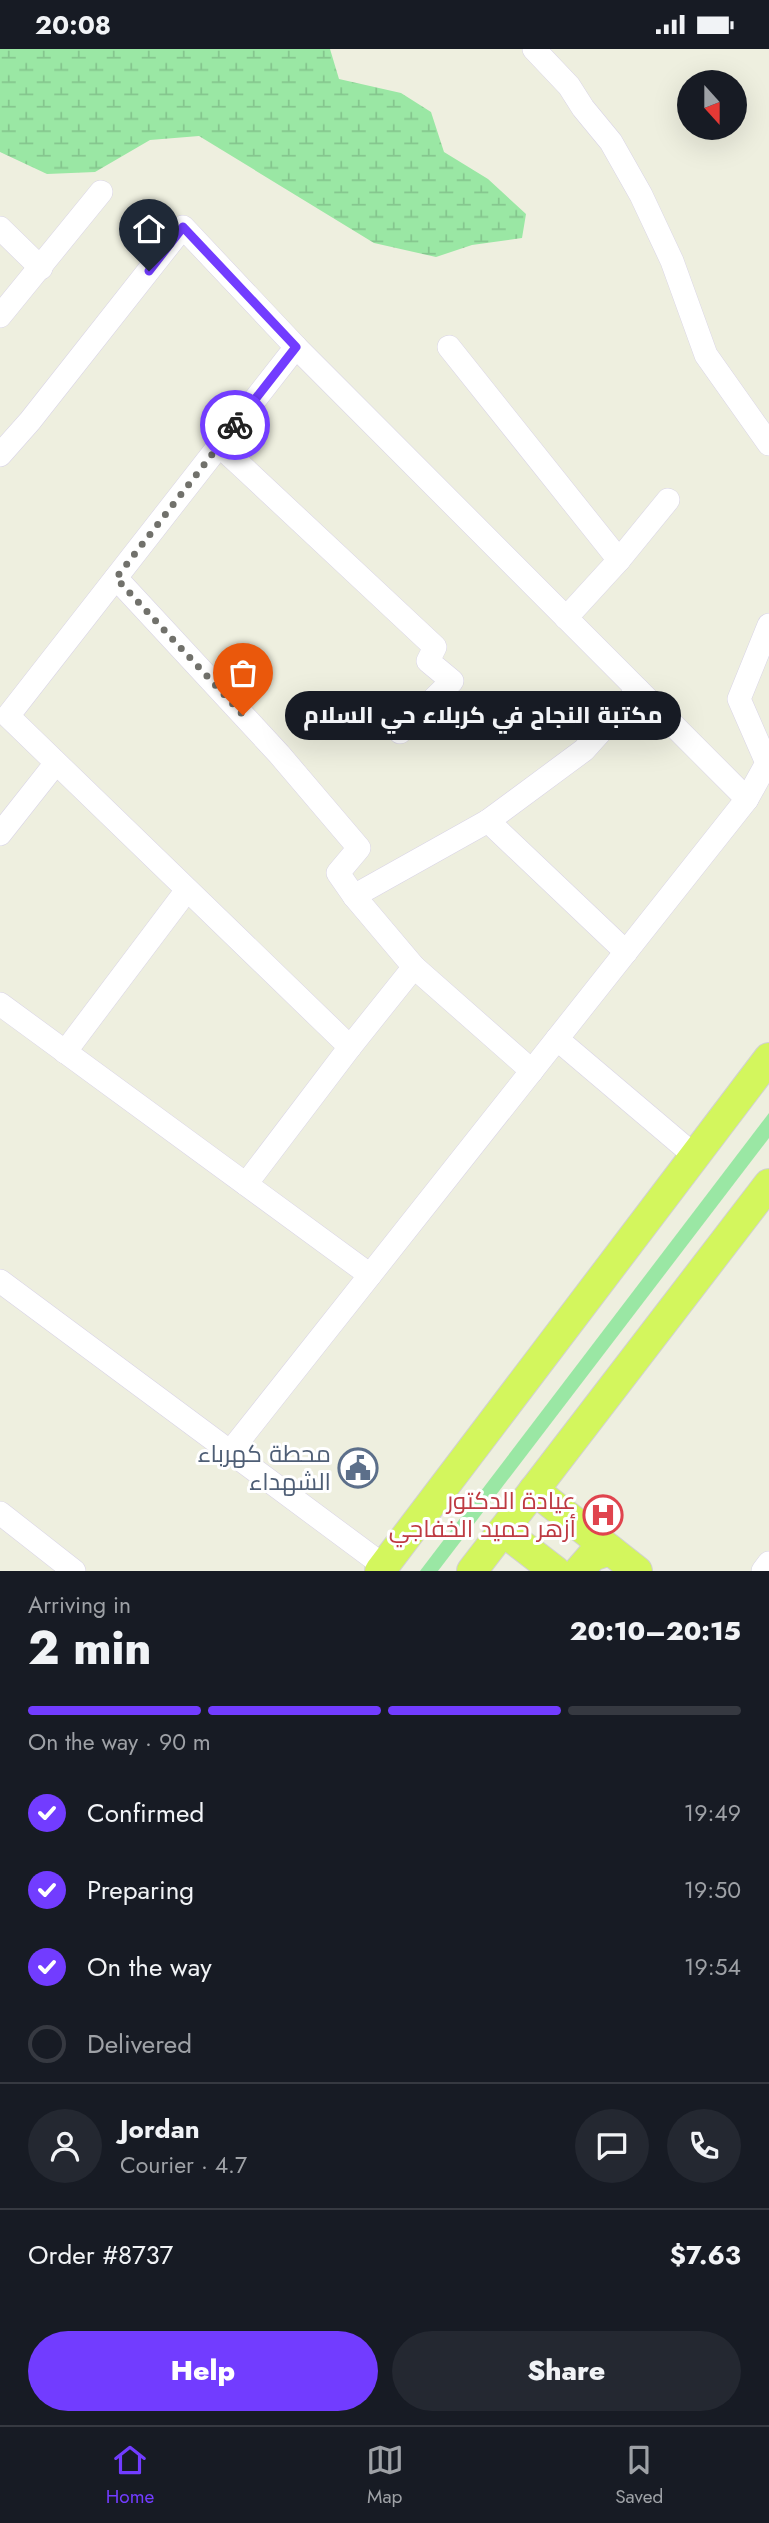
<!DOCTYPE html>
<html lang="en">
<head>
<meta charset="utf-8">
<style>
  :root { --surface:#171b24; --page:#242831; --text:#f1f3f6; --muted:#9ea1a6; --line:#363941; --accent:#723cff }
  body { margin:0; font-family:Jost,Cairo,sans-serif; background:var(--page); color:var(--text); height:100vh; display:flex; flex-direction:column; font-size:26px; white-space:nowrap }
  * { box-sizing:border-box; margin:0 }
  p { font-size:23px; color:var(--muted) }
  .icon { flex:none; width:38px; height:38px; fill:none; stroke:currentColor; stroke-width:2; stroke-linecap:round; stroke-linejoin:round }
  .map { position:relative; height:1522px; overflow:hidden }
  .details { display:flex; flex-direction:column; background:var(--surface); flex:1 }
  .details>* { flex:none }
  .needle { width:46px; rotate:159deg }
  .buttons { position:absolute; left:677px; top:21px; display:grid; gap:14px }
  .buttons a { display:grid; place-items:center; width:70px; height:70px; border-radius:50%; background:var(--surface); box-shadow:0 7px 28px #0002; font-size:35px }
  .pin { position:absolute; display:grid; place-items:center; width:60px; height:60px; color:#fff; margin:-72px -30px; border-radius:50% 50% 50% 0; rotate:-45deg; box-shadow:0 0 7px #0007 }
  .pin .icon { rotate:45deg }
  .courier { position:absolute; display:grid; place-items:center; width:70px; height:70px; margin:-35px; border:5px solid #723cff; border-radius:50%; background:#fff; color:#222; box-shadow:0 2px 9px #0007 }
  .bubble { position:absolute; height:49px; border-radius:24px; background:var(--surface); box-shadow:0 7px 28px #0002; font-size:23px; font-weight:800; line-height:49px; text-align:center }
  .headline em { font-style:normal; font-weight:800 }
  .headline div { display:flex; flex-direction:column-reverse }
  .headline { display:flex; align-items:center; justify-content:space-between; height:119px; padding:0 28px }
  h1 { font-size:46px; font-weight:800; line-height:52px }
  .bar { display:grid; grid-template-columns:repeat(4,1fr); gap:10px 7px; align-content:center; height:84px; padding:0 28px }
  .bar i { height:9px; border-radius:5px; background:var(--line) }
  .bar .on { background:var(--accent) }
  .bar p { grid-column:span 4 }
  .line { display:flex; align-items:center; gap:18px; padding:0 28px; border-top:2px solid var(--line) }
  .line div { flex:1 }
  .round { display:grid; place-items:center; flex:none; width:74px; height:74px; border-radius:37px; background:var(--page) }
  ol { padding:0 28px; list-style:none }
  li { display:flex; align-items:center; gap:21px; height:77px }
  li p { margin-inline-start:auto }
  li .icon { padding:7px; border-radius:50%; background:var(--accent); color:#fff; stroke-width:4 }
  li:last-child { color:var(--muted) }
  li i { width:38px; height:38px; border:4px solid var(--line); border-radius:50% }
  .cta { display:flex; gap:14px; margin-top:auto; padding:14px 28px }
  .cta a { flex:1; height:80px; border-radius:42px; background:var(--accent); color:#fff; font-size:28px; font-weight:800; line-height:80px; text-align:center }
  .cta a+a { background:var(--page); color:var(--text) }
  .status { display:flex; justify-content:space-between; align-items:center; height:49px; padding:0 35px; background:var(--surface); direction:ltr }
  .status svg { height:19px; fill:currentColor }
  .menu { display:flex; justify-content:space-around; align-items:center; height:98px; border-top:2px solid var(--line); background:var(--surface); font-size:19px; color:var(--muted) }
  .menu a { display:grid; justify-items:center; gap:4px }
  .menu .on { color:var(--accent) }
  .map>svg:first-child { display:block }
  .wetland { fill:url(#wetland-marsh) }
  .garden { fill:#9ae7a4 }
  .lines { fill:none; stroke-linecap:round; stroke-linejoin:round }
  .minor-casing { stroke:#d9d4e6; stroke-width:24 }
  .major-casing { stroke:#d1d1d1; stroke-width:32 }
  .minor { stroke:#fff; stroke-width:23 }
  .major { stroke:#d3f65d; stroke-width:30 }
  .done { stroke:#71716b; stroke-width:7; stroke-dasharray:0 12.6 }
  .route { stroke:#723cff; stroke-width:9 }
  .labels { text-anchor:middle; stroke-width:6; stroke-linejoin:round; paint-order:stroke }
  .service-label { font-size:24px; fill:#4e5e75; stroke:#fff; text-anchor:end }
  .health-label { font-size:24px; fill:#be3a42; stroke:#fff; text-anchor:end }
</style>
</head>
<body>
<div class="status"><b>20:08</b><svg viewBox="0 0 49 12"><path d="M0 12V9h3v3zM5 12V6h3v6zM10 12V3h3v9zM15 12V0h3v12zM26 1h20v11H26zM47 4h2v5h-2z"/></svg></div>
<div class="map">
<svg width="769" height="1522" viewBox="0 0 769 1522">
  <defs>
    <pattern id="wetland-marsh" width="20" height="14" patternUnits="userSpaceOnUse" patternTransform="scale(1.75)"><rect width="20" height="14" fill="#9ae7a4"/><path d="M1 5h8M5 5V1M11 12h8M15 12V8" fill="none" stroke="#85c68e"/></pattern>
  </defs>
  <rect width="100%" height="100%" fill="#eeefdf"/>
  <path class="wetland" d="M0 0H330L339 30 401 44 431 63 444 103 488 130 526 165 522 189 472 196 436 208 374 194 199 87 150 91 95 123 47 125 0 103Z"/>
  <path class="garden" d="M769 1064V1089L438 1522H420Z"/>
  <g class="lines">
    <g class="minor-casing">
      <g id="minor">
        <path d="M534 0 569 37 583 59 611 93 641 146 672 212 706 306 769 395"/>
        <path d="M0 179 41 219"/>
        <path d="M0 267 101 143"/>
        <path d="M296 298 8 667 350 998"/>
        <path d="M449 298 619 511"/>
        <path d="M219 396 435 598 428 612 452 632 400 683"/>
        <path d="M0 406 30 372 183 178 296 298 747 750"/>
        <path d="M116 529 279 705 359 799 338 824 354 847 414 918 532 1022"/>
        <path d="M566 569 619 511 668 451"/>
        <path d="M488 772 626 903"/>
        <path d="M0 785 56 714"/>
        <path d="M354 847 488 772 584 701 638 641"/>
        <path d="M0 955 370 1226"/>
        <path d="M557 990 695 1107"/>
        <path d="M65 1003 187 841"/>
        <path d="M246 1135 350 998 414 918"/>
        <path d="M0 1232 384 1517"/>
        <path d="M230 1403 747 750 767 714 739 650 769 576"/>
        <path d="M0 1464 74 1522"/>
        <path d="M763 1522 769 1514"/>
      </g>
    </g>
    <g class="major-casing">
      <g id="major">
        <path d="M534 1441 637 1522"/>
        <path d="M503 1482 555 1522"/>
        <path d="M380 1522 769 1009"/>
        <path d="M472 1522 769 1135"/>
        <path d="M579 1522 592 1507 610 1501"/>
      </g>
    </g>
    <use href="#minor" class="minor"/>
    <use href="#major" class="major"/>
  </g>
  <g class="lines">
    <path class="done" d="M235 376 116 529 243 666"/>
    <path class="route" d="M149 222 183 178 296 298 235 376"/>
  </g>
  <defs>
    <g id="civic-ring" transform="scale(2.0125)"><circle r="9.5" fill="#fff" stroke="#5c6f8a" stroke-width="1.5"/><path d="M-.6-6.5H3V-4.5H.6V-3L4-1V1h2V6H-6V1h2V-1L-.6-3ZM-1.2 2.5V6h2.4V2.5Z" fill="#5c6f8a"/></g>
    <g id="hospital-ring" transform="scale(2.0125)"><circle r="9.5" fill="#fff" stroke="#e0444e" stroke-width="1.5"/><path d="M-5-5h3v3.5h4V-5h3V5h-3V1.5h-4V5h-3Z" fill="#e0444e"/></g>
  </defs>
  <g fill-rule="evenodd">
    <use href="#civic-ring" x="358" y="1419"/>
    <use href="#hospital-ring" x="603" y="1466"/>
  </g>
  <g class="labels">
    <g class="service-label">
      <text x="331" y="1413">محطة كهرباء<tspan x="331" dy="28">الشهداء</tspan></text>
    </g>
    <g class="health-label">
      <text x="576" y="1460">عيادة الدكتور<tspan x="576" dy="28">أزهر حميد الخفاجي</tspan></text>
    </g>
  </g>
</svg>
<div class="buttons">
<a><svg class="needle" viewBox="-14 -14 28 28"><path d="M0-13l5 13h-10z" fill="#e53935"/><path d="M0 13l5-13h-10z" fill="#9ea1a6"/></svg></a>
</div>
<div class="pin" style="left:243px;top:666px;background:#ea580c"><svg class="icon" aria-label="bag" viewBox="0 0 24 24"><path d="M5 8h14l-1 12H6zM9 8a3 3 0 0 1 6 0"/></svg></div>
<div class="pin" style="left:149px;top:222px;background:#1f2937"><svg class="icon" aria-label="home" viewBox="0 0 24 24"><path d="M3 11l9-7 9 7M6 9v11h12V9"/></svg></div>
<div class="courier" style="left:235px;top:376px"><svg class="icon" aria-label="bike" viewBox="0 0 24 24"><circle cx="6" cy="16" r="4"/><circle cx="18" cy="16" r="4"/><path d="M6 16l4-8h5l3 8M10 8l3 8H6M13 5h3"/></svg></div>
<div class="bubble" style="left:285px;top:642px;width:396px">مكتبة النجاح في كربلاء حي السلام</div>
</div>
<section class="details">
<div class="headline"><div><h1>2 min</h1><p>Arriving in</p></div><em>20:10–20:15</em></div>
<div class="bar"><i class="on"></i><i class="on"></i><i class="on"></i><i></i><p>On the way · 90 m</p></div>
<ol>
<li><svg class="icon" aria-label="check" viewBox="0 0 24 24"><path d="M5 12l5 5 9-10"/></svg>Confirmed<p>19:49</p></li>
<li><svg class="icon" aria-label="check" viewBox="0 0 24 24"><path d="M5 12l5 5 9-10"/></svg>Preparing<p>19:50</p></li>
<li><svg class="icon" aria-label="check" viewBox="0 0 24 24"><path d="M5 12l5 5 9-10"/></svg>On the way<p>19:54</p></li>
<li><i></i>Delivered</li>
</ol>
<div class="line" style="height:126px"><a class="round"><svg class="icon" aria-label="person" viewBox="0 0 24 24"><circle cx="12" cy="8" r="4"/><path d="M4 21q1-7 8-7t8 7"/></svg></a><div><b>Jordan</b><p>Courier · 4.7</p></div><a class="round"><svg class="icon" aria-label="chat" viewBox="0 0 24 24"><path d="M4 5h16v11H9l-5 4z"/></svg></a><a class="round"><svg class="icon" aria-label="phone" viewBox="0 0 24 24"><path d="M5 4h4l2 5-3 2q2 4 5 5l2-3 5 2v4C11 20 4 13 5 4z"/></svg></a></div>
<div class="line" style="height:91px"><div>Order #8737</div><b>$7.63</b></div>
<div class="cta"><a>Help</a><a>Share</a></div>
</section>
<nav class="menu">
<a class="on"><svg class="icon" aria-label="home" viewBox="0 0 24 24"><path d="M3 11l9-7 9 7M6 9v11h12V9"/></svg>Home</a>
<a><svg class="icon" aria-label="map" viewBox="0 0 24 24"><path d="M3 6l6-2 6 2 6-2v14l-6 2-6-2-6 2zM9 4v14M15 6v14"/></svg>Map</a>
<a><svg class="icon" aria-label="saved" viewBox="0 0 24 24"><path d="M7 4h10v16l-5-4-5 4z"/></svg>Saved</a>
</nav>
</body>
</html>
